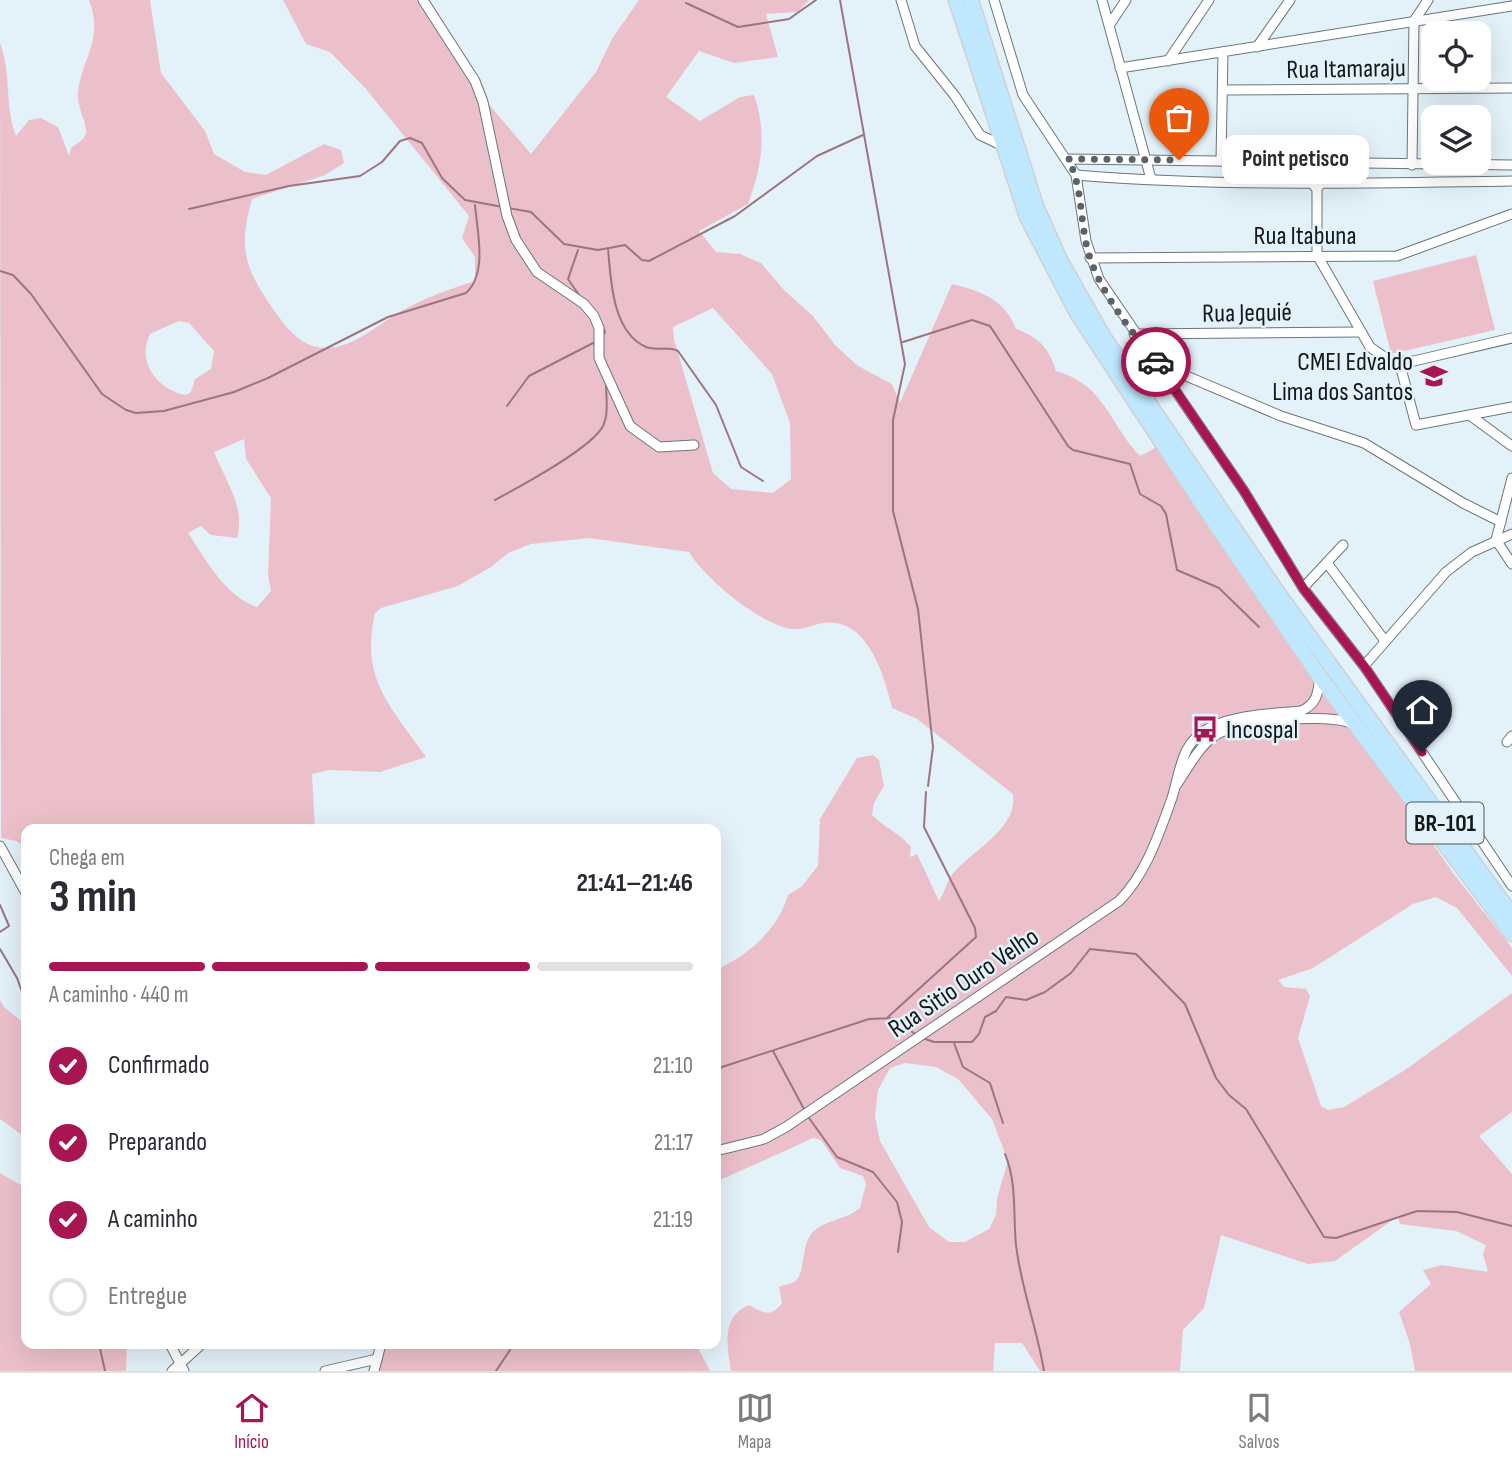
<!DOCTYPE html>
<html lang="pt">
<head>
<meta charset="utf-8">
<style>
  :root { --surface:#fff; --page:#f2f2f3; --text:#2b2b33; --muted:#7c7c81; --line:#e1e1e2; --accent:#a71553 }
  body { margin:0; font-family:"Sofia Sans Condensed",sans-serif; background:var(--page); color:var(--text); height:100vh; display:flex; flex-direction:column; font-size:26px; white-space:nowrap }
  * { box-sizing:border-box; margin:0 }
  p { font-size:23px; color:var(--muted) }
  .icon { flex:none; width:38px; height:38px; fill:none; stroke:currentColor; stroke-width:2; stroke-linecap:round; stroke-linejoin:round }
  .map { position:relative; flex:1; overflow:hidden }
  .sheet { position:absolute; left:21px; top:824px; width:700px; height:525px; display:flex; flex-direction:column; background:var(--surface); border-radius:14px; box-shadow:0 7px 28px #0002 }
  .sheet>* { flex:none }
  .buttons { position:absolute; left:1421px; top:21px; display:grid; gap:14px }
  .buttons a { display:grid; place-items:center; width:70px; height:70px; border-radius:14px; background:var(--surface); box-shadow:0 7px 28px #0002; font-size:35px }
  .pin { position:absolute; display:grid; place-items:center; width:60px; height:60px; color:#fff; margin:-72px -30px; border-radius:50% 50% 50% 0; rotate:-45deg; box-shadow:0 0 7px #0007 }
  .pin .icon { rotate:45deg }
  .courier { position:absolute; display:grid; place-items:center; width:70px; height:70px; margin:-35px; border:5px solid #a71553; border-radius:50%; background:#fff; color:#222; box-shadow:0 2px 9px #0007 }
  .bubble { position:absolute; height:49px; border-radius:14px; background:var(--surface); box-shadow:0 7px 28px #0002; font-size:23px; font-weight:700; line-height:49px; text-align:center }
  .overview em { font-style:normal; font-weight:700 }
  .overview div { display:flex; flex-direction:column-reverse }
  .overview { display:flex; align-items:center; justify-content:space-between; height:119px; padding:0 28px }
  h1 { font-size:46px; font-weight:700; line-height:52px }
  .bar { display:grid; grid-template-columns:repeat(4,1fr); gap:10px 7px; align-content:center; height:84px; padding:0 28px }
  .bar i { height:9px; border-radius:5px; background:var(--line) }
  .bar .selected { background:var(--accent) }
  .bar p { grid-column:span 4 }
  ol { padding:0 28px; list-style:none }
  li { display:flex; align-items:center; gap:21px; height:77px }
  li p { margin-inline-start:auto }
  li .icon { padding:7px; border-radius:50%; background:var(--accent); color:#fff; stroke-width:4 }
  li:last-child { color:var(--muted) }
  li i { width:38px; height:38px; border:4px solid var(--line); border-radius:50% }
  .tab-bar { display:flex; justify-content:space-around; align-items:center; height:98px; border-top:2px solid var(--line); background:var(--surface); font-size:19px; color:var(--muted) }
  .tab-bar a { display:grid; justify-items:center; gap:4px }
  .tab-bar .selected { color:var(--accent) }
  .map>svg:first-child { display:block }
  .green { fill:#ecc0ca; fill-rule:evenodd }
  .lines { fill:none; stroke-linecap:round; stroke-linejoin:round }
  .stream { stroke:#9b7680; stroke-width:2 }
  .minor-casing { stroke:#6a767d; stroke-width:11 }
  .primary-casing { stroke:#d0d1d1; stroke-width:17 }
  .minor { stroke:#fff; stroke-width:9 }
  .primary { stroke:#bfe7fd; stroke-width:14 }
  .done { stroke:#5b6368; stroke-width:7; stroke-dasharray:0 12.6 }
  .route { stroke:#a71553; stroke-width:9 }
  .labels { text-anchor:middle; stroke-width:5; stroke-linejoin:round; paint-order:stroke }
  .shield { fill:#e3f1f9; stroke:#51585d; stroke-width:2 }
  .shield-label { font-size:24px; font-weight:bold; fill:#12171a }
  .street-label { font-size:26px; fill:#12171a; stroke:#e3f1f9 }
  .poi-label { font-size:26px; fill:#12171a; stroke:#e3f1f9; text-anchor:end }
</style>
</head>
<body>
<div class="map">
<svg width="1512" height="1371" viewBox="0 0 1512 1371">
  <rect width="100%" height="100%" fill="#e3f1f9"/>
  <g class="green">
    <path d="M89 0H150L161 73 205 131 214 154 245 172 266 175 324 144 341 150 344 163 325 175 252 199C240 242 242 263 267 300 281 320 296 346 323 348 353 350 380 322 405 309 427 297 450 289 475 281V257L462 238 469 216 366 89 330 52 306 44 283 0H420L476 89 531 154 596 72 612 39 639 0H809L798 12 766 14 778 57 734 63 699 51 666 97 700 121 740 97 754 95C767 133 762 166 748 204L699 231 716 252 740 254 761 263 785 291 813 316 835 345 858 366 892 384 900 403 952 284C982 291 1005 300 1016 329 1039 337 1049 348 1056 371 1105 385 1108 422 1140 456L1159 446 1453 873 1512 948V976L1457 908 1436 897 1413 904 1313 968 1278 980 1284 987 1306 989 1310 996 1298 1038 1321 1106 1328 1110 1344 1107 1405 1070 1512 993V1112L1479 1136 1512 1174V1371H1415L1410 1344 1399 1312 1431 1284 1423 1270 1442 1265 1488 1272 1483 1254 1486 1245 1456 1231 1400 1224 1398 1216 1335 1261 1308 1264 1221 1235 1204 1308 1183 1330 1180 1371H1040L1022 1343H995L993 1371H731C727 1347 721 1316 749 1305 763 1313 771 1318 782 1303L779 1287C785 1284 789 1285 794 1282 806 1276 800 1245 813 1232 825 1220 845 1220 860 1208L866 1184 863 1176 840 1168 821 1140 813 1138 716 1182V970C748 955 778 930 788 895L801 887 818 866 820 819 857 758 873 755 879 760 884 786 874 803 872 815C885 828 900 833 911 847L910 857 917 854 939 901C944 894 946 884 951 876 971 850 1018 830 1013 794L917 719 892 708C885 676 867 616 823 623 811 625 805 630 792 629 761 625 705 579 689 552L589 538 531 544 508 553 491 567 458 586 381 608 375 613C360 679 390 706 426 757L380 772 329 770 312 774 315 829 26 830V848L16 841 1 838 0 43C12 74 4 105 16 136L29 120 41 118 58 127 69 156 71 148 83 139 86 133C86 120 78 110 78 96 80 58 105 42 89 0ZM713 308 772 374 790 423 791 479 773 493 731 489 713 473 674 339 673 327ZM179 321 189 323 214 351 211 369 195 379 191 392 186 395C157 390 136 361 150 334ZM244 439 246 459 271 498 268 575 271 591 257 607C225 596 206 560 188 533L201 526 211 535 237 538C246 508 225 480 214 452ZM905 1063 936 1067 958 1079 992 1119 1008 1161 997 1198 996 1215 989 1229 965 1242H949L929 1227 880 1141 875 1116 878 1090 890 1068Z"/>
    <path d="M1476 255 1495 330 1391 354 1373 281Z"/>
    <path d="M0 1000 4 1007 26 1025V1138L0 1119Z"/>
    <path d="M0 1173 26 1188V1344H127L126 1371H0Z"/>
    <path d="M384 1344H696L710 1371H376Z"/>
  </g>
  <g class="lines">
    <g class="stream">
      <path d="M840 0 905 364 893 420V511L918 609 933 747 928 786"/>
      <path d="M686 3 738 27 789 19 816 0"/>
      <path d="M508 208 531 212 564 244 598 250 625 245 642 260 649 261 735 216 817 156 863 135"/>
      <path d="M189 209 289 186 360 176 382 162 400 141 410 138 422 143 442 178 465 200 503 207"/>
      <path d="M608 249C611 280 612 332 646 347 657 351 668 346 678 351L716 405 741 467 763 481"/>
      <path d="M578 250 568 279 579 295"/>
      <path d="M0 271 13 275 31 294 102 394 126 410 136 413 164 411 234 392 268 378 388 317 466 293C488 273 477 231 475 205"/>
      <path d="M602 324 605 332 602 337"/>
      <path d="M903 342 972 320 990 326 1068 446 1073 450 1130 464 1140 494 1161 506 1166 514 1177 570 1219 588 1259 627"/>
      <path d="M507 406 529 376 595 342"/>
      <path d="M495 500C519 487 591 449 603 426 609 413 606 397 606 383"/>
      <path d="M0 905 9 926 0 932"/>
      <path d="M0 949 17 978 26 1003"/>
      <path d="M888 1017 976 937 975 928 924 827 926 792"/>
      <path d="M925 1039 934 1042H972L979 1034 985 1017 996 1011 1006 997 1026 1000 1045 992 1071 973 1090 949 1136 954 1185 1004 1216 1078 1229 1095 1246 1109 1324 1237 1336 1238 1417 1211 1457 1212 1512 1226"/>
      <path d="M954 1043 963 1067 990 1083 1003 1123"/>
      <path d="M773 1051 805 1111"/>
      <path d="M716 1069 869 1019 894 1018 915 1034"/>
      <path d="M809 1118 837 1157 873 1172 897 1202 902 1222 898 1252"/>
      <path d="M1005 1154C1017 1182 1013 1215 1016 1245 1021 1288 1037 1328 1044 1371"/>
      <path d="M99 1344 105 1371"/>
      <path d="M496 1371 514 1344"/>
    </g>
    <g class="minor-casing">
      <g id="minor">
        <path d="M423 0 475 81 483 102 507 216 516 240 537 272 584 304 594 316 599 328V358L630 426 659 447 694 445"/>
        <path d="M901 0 915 46 955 96 980 135 1001 145"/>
        <path d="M994 0 1023 95 1076 175 1086 241 1099 279 1244 491 1303 588 1364 666 1512 886"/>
        <path d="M1102 0 1151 179"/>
        <path d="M1110 24 1126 0"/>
        <path d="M1257 47 1290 0"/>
        <path d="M1168 61 1209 0"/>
        <path d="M1120 68 1512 6"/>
        <path d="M1223 90 1512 88"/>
        <path d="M1068 159 1512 165"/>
        <path d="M1221 161 1223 52"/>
        <path d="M1310 163 1308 176 1315 187"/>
        <path d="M1322 163 1324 175 1317 190V255L1370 347 1390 361H1414L1512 338"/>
        <path d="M1412 165 1414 21 1428 0"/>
        <path d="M1076 175C1221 187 1367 183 1512 181"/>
        <path d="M1090 258 1397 256 1512 214"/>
        <path d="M1134 334 1360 332"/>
        <path d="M1399 361 1416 425 1512 407"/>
        <path d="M1158 364 1281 416 1364 443 1463 503 1501 522"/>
        <path d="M1471 416 1512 446"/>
        <path d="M1496 540 1512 478"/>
        <path d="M1496 540 1512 564"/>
        <path d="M1327 563 1385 641"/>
        <path d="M1303 588 1343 545"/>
        <path d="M1364 666 1446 572 1472 552 1512 534"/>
        <path d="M1507 742 1512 736"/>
        <path d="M1177 784C1188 768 1198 748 1214 736 1235 721 1331 712 1353 724"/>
        <path d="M0 846 26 893"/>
        <path d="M716 1151 764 1139 786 1127 1119 901C1146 874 1159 834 1172 798 1181 769 1181 741 1211 727 1238 714 1272 714 1301 711 1317 704 1318 693 1320 677"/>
        <path d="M170 1344 184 1371"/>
        <path d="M172 1371 202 1344"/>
        <path d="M325 1371 377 1359"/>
        <path d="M374 1371 381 1344"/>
      </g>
    </g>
    <g class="primary-casing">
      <g id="primary">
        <path d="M956 0 1027 217 1077 313 1212 519 1320 677 1512 934"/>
        <path d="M971 0 1036 206 1060 260 1103 336 1278 593 1512 915"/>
      </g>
    </g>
    <use href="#minor" class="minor"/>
    <use href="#primary" class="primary"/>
  </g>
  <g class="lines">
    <path class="done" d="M1156 362C1131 331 1103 296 1090 258 1079 225 1084 189 1068 159L1179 160"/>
    <path class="route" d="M1156 362 1244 491 1303 588 1364 666 1422 752"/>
  </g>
  <defs>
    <g id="school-bare" transform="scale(2.1)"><path d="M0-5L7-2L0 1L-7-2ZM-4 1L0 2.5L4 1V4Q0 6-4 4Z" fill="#a71553" stroke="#e3f1f9" stroke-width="2.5" paint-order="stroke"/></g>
    <g id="bus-bare" transform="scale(2.1)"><path d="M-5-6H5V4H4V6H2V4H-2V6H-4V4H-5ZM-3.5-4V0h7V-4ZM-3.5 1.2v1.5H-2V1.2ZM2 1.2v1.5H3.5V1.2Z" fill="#a71553" stroke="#e3f1f9" stroke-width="2.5" paint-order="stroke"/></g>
  </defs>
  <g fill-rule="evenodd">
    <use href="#school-bare" x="1434" y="376"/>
    <use href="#bus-bare" x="1205" y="729"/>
  </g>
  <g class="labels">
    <rect class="shield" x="1406.5" y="802.5" width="77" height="41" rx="5"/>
    <g class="shield-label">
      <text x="1445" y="831">BR-101</text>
    </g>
    <g class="street-label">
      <text transform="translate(1346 68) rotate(-1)" y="9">Rua Itamaraju</text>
      <text x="1305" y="244">Rua Itabuna</text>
      <text transform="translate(1247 312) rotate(-1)" y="9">Rua Jequié</text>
      <text transform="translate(963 982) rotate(-34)" y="9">Rua Sitio Ouro Velho</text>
    </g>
    <g class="poi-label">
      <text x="1413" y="370">CMEI Edvaldo<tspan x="1413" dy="30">Lima dos Santos</tspan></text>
      <text x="1226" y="738" text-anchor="start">Incospal</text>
    </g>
  </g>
</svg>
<div class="buttons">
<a><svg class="icon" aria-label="locate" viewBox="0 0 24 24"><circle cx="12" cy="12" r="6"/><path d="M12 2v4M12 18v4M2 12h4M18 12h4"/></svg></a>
<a><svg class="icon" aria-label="layers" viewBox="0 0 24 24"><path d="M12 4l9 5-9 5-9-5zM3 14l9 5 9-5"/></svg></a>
</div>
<div class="pin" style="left:1179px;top:160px;background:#ea580c"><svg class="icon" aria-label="bag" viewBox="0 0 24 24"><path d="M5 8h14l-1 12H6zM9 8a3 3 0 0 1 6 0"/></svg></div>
<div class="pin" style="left:1422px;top:752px;background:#1f2937"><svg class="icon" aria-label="home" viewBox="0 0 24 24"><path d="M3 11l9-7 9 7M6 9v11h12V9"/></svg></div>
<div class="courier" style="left:1156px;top:362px"><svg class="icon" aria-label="car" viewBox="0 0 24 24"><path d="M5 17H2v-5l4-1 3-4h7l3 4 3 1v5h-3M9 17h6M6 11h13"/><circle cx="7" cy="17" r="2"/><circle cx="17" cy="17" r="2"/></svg></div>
<div class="bubble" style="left:1222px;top:135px;width:147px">Point petisco</div>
<section class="sheet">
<div class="overview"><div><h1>3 min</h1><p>Chega em</p></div><em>21:41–21:46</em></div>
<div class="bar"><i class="selected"></i><i class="selected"></i><i class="selected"></i><i></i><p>A caminho · 440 m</p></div>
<ol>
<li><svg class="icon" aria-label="check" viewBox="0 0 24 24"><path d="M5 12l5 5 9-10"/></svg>Confirmado<p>21:10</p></li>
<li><svg class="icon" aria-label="check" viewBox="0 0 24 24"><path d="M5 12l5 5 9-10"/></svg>Preparando<p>21:17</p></li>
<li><svg class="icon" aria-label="check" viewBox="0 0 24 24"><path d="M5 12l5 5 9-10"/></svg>A caminho<p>21:19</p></li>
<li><i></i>Entregue</li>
</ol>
</section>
</div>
<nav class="tab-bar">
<a class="selected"><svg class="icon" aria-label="home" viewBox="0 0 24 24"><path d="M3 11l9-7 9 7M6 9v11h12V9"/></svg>Início</a>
<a><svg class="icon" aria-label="map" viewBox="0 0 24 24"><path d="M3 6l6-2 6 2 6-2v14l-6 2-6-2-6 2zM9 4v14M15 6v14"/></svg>Mapa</a>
<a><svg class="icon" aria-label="saved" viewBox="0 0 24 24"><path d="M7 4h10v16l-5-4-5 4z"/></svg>Salvos</a>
</nav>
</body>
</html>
